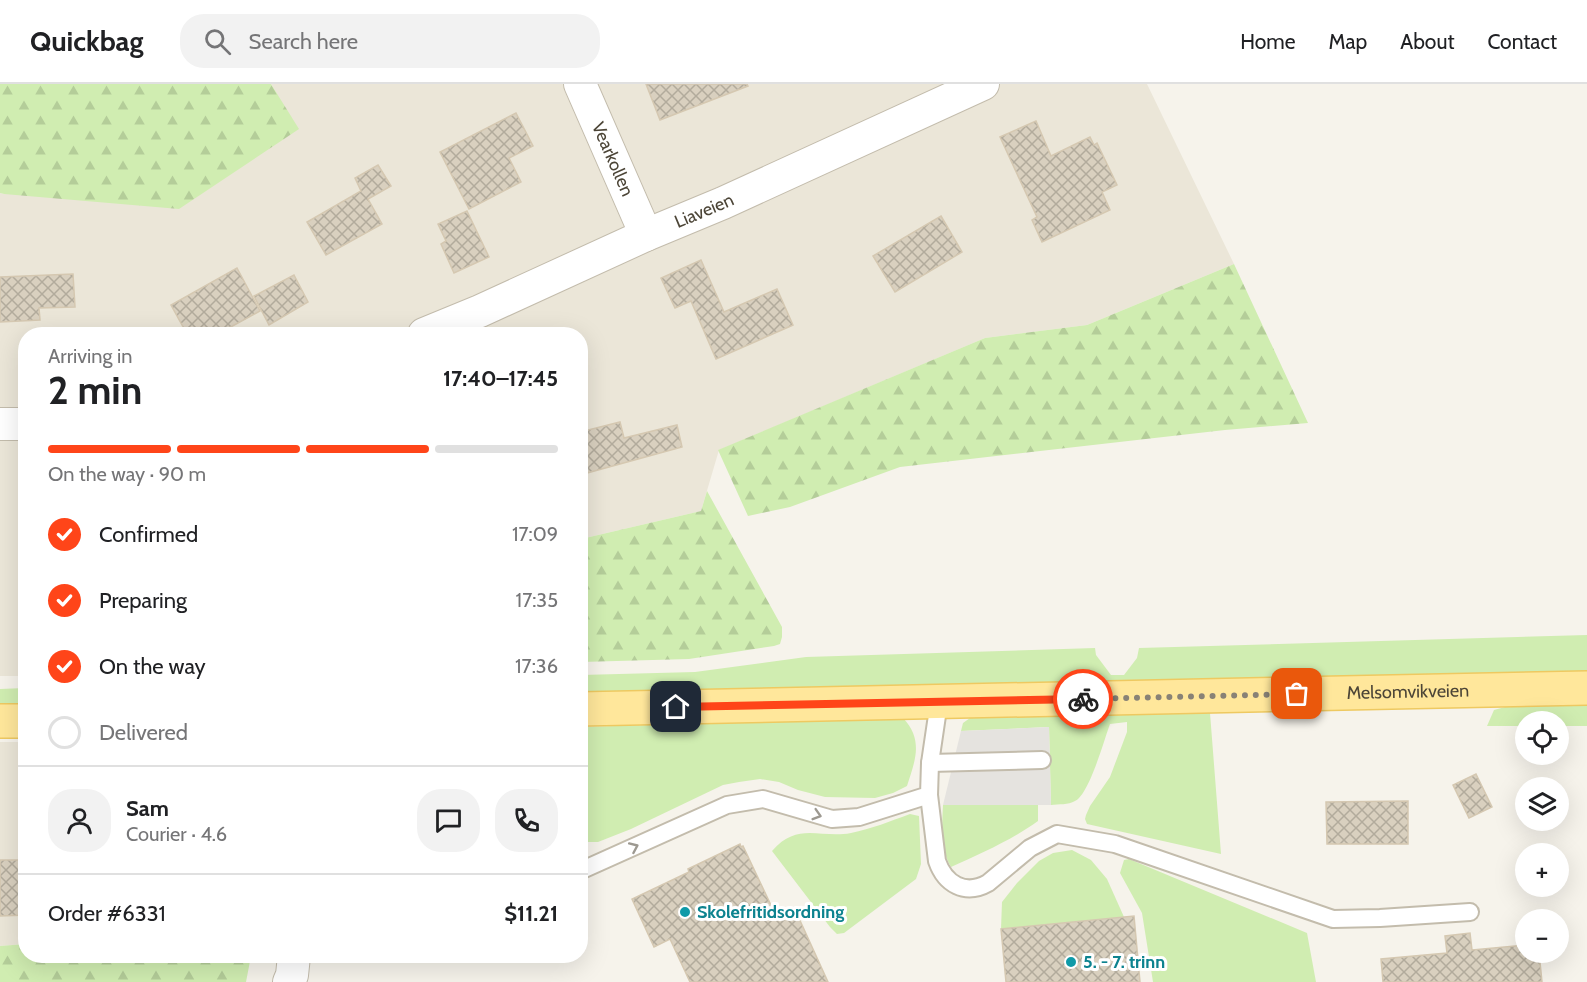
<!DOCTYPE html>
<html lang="en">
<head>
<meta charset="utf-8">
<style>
  :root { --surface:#fff; --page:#f2f2f2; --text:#202124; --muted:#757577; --line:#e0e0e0; --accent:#ff4519 }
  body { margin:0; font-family:Cabin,sans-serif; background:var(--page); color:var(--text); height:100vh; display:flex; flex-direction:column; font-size:22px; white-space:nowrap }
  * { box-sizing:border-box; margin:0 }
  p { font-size:20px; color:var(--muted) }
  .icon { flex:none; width:33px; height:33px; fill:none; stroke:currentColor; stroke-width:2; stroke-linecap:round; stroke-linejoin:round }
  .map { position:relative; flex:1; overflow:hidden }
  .details { position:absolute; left:18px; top:243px; width:570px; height:636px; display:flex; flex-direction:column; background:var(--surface); border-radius:24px; box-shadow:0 6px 24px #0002 }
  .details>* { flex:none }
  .fabs { position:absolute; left:1515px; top:627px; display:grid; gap:12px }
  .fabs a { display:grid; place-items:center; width:54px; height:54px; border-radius:50%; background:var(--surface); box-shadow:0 6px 24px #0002; font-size:30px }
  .pin { position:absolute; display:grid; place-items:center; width:51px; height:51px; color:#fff; margin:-26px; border-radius:12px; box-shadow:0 3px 9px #0006 }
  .courier { position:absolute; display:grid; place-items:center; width:60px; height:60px; margin:-30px; border:4px solid #ff4519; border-radius:50%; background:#fff; color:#222; box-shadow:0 2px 8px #0007 }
  .head em { font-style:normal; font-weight:700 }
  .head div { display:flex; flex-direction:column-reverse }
  .head { display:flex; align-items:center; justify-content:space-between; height:102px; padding:0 30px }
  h1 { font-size:39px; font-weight:700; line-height:45px }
  .bar { display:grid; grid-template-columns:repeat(4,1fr); gap:9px 6px; align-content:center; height:72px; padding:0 30px }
  .bar i { height:8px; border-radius:4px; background:var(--line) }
  .bar .active { background:var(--accent) }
  .bar p { grid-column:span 4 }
  .line { display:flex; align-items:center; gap:15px; padding:0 30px; border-top:2px solid var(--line) }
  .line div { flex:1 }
  .round { display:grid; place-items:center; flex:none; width:63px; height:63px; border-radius:24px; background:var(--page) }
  ol { padding:0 30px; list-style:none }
  li { display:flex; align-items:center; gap:18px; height:66px }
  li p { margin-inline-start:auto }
  li .icon { padding:6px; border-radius:50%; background:var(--accent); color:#fff; stroke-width:4 }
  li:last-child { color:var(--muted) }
  li i { width:33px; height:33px; border:3px solid var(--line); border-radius:50% }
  header { display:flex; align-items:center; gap:36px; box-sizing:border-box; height:84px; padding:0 30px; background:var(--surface); border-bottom:2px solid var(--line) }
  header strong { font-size:28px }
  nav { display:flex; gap:33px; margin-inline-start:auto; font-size:21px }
  .search { width:420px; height:54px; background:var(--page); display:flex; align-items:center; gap:15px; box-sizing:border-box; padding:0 21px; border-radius:24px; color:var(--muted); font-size:22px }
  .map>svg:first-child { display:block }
  .residential { fill:#ebe6d8 }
  .grass { fill:#d0edb1 }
  .forest { fill:url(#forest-firs) }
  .parking { fill:#e5e3df }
  .building { fill:url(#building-cross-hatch); stroke:#d5c8b1; stroke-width:1.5 }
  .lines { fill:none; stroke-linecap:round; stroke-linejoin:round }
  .service-casing { stroke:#c3bcac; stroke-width:20 }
  .minor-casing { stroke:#c3bcac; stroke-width:34 }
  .primary-casing { stroke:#eec961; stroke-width:36 }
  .service { stroke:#fff; stroke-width:16 }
  .minor { stroke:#fff; stroke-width:32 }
  .primary { stroke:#ffe79b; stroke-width:33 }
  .oneway { stroke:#9d9991 }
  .done { stroke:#888276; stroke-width:6; stroke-dasharray:0 10.8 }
  .route { stroke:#ff4519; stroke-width:8 }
  .culture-dot { fill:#0f9aa8; stroke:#fff; stroke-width:2 }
  .labels { text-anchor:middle; stroke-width:6; stroke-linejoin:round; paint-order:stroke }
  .street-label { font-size:18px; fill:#4c4537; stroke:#fff }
  .culture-label { font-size:18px; font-weight:bold; fill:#0d838f; stroke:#fff; text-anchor:start }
</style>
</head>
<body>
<header>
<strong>Quickbag</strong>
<div class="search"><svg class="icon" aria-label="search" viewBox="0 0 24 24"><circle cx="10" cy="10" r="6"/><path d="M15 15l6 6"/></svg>Search here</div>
<nav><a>Home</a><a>Map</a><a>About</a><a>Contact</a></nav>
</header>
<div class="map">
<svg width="1587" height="898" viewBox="0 0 1587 898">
  <defs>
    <pattern id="forest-firs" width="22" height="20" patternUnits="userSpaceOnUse" patternTransform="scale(1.5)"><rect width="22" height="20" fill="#d0edb1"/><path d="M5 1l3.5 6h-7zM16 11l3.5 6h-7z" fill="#b4cd99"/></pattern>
    <pattern id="building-cross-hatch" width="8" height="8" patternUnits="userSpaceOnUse" patternTransform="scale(1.5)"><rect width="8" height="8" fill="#d9d0bf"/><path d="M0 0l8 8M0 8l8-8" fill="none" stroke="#b2ab9c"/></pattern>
  </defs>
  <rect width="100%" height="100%" fill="#f6f3eb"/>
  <g class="residential">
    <path d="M271 0H1147L1234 180 1087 241 985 254 719 366 701 427 581 455 580 250H26L25 592H0V109L4 110 277 10Z"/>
    <path d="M0 658H26L25 860 0 862Z"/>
  </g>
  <g class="grass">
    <path d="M1587 551V587L581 608V591L695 588 806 573 1095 564 1096 571 1111 591H1124L1137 574 1139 564Z"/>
    <path d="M25 604V620H0V605Z"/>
    <path d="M1587 621V642H1559L1558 638H1526L1525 642H1487L1494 626 1505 623Z"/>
    <path d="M1210 629 1221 770 1087 740 1085 735 1086 731 1090 722 1110 693 1127 648V638L1110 640C1104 656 1089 711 1075 717 1068 721 1059 720 1051 721L1049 643 961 647 963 639 970 634Z"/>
    <path d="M903 634C924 656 915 677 907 702L893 709 875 714 825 713 798 706 779 698 760 695 739 698 723 701 631 745 598 758H587L581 754 580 643Z"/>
    <path d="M943 721H1038V737C1012 756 980 770 951 783 940 765 942 742 943 721Z"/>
    <path d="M910 730 919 732 921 780 916 795 844 849 837 850 830 843 772 767C798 737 820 755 851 749 871 745 891 737 910 730Z"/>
    <path d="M1072 766 1091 776 1107 795 1124 833 1001 845 1002 818 1017 799 1039 777 1053 769Z"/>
    <path d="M1129 775 1307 849 1316 898H1153L1142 829 1120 789 1124 776Z"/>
  </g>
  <g class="forest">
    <path d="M0 0H271L299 45 179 125 4 110 0 109Z"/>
    <path d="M1234 180 1308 339 1225 346 900 383 790 423 748 432 718 366 985 254 1087 241Z"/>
    <path d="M707 407 782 543V553L780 560 774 562 689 575 581 578V455L701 427Z"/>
    <path d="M25 860 26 872H251L246 898H0V862Z"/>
  </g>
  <path class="parking" d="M1049 643 1051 721H943L961 647Z"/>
  <g class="building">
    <path d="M646 0H747L748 2 660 36Z"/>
    <path d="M516 29 533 62 509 74 521 98 469 125 440 68Z"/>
    <path d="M1036 37 1051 72 1090 53 1094 61 1097 59 1117 101 1102 108 1110 126 1042 158 1032 136 1037 133 1000 53Z"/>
    <path d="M378 81 391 102 368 115 382 140 326 171 307 138 361 107 355 94Z"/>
    <path d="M467 127 489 173 454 189 441 160 446 157 438 140Z"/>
    <path d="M941 132 962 168 895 208 873 172Z"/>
    <path d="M701 176 724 228 777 205 793 241 716 275 691 217 675 224 661 194Z"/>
    <path d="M237 184 260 227 218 250H187L171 221Z"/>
    <path d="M73 190 75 223 39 224 40 236 0 238V193Z"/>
    <path d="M294 191 308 218 269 241 254 212Z"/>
    <path d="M620 338 624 354 677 341 682 363 587 389 580 364V348Z"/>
    <path d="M1476 690 1492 723 1469 734 1453 701Z"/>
    <path d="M1408 717V760H1327L1326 718Z"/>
    <path d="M740 760 741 763 743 762 778 836 788 831 790 833 797 830 828 898H690L670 855 654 863 632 815 689 788 688 785Z"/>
    <path d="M0 776H26V831L0 832Z"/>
    <path d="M1134 832 1140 898H1006L1001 845Z"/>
    <path d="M1470 849 1472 866 1526 861V868H1539L1542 898H1383L1381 875 1447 869 1445 852Z"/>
  </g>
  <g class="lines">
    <g class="service-casing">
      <g id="service">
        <path d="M930 679 1042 676"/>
        <path d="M929 711 937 777C945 800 965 812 988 799L1030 764 1057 750 1115 760 1333 835 1380 834 1470 828"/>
        <path d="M580 787 727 721 763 715 832 735 859 733 929 711 930 679 939 618"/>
      </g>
    </g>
    <g class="minor-casing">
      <g id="minor">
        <path id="s1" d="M580 0 646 151"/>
        <path id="s2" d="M424 250 480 227 646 151 723 119 983 0"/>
        <path d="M0 340H26"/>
        <path d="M289 898 292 891 294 872"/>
      </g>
    </g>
    <g class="primary-casing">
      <g id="primary">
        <path id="s3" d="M580 625 1587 604"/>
        <path d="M0 637H26"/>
      </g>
    </g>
    <use href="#service" class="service"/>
    <use href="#minor" class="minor"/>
    <use href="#primary" class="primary"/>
  </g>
  <defs><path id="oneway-chevron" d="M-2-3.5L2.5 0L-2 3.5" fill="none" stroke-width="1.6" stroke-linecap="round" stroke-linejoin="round" transform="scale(1.5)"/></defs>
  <g class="oneway">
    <use href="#oneway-chevron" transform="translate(817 731) rotate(17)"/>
    <use href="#oneway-chevron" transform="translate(634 763) rotate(-24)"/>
  </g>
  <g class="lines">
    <path class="done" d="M1083 615 1297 610"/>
    <path class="route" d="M676 623 1083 615"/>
  </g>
  <g class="culture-dot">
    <circle cx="685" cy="828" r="6"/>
    <circle cx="1071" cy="878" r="6"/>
  </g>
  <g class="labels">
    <g class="street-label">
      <text dy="6" stroke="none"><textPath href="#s1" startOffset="82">Vearkollen</textPath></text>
      <text dy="6" stroke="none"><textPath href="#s2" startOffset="306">Liaveien</textPath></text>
      <text dy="6" stroke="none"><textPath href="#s3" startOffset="828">Melsomvikveien</textPath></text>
    </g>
    <g class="culture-label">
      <text x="697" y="834">Skolefritidsordning</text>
      <text x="1083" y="884">5. - 7. trinn</text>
    </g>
  </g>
</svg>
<div class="fabs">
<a><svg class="icon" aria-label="locate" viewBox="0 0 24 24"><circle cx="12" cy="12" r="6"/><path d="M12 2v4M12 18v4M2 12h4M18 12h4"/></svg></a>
<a><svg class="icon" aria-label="layers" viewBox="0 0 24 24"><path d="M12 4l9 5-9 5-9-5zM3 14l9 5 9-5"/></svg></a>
<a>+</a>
<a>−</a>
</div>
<div class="pin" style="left:1297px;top:610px;background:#ea580c"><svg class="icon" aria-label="bag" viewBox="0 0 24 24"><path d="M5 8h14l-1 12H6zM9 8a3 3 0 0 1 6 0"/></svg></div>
<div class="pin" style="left:676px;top:623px;background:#1f2937"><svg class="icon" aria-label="home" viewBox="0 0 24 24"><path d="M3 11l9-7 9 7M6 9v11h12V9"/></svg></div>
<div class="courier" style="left:1083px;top:615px"><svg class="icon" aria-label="bike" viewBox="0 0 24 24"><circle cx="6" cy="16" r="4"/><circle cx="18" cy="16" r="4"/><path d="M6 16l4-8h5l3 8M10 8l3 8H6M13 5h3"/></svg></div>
<section class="details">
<div class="head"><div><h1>2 min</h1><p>Arriving in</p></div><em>17:40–17:45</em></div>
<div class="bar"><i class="active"></i><i class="active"></i><i class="active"></i><i></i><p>On the way · 90 m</p></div>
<ol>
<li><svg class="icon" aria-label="check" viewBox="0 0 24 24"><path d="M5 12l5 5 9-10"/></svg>Confirmed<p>17:09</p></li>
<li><svg class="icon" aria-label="check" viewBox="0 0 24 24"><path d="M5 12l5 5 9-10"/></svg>Preparing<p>17:35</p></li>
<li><svg class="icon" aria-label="check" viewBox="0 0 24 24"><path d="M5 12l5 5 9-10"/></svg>On the way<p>17:36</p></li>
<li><i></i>Delivered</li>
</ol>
<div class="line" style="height:108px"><a class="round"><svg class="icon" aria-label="person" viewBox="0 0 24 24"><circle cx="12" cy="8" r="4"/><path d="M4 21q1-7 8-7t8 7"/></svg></a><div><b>Sam</b><p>Courier · 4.6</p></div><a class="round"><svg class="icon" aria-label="chat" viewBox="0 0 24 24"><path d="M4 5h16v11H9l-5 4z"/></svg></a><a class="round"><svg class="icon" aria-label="phone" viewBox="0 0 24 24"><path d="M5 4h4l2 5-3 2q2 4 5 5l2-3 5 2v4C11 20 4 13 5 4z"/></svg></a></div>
<div class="line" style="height:78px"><div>Order #6331</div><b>$11.21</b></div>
</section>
</div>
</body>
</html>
